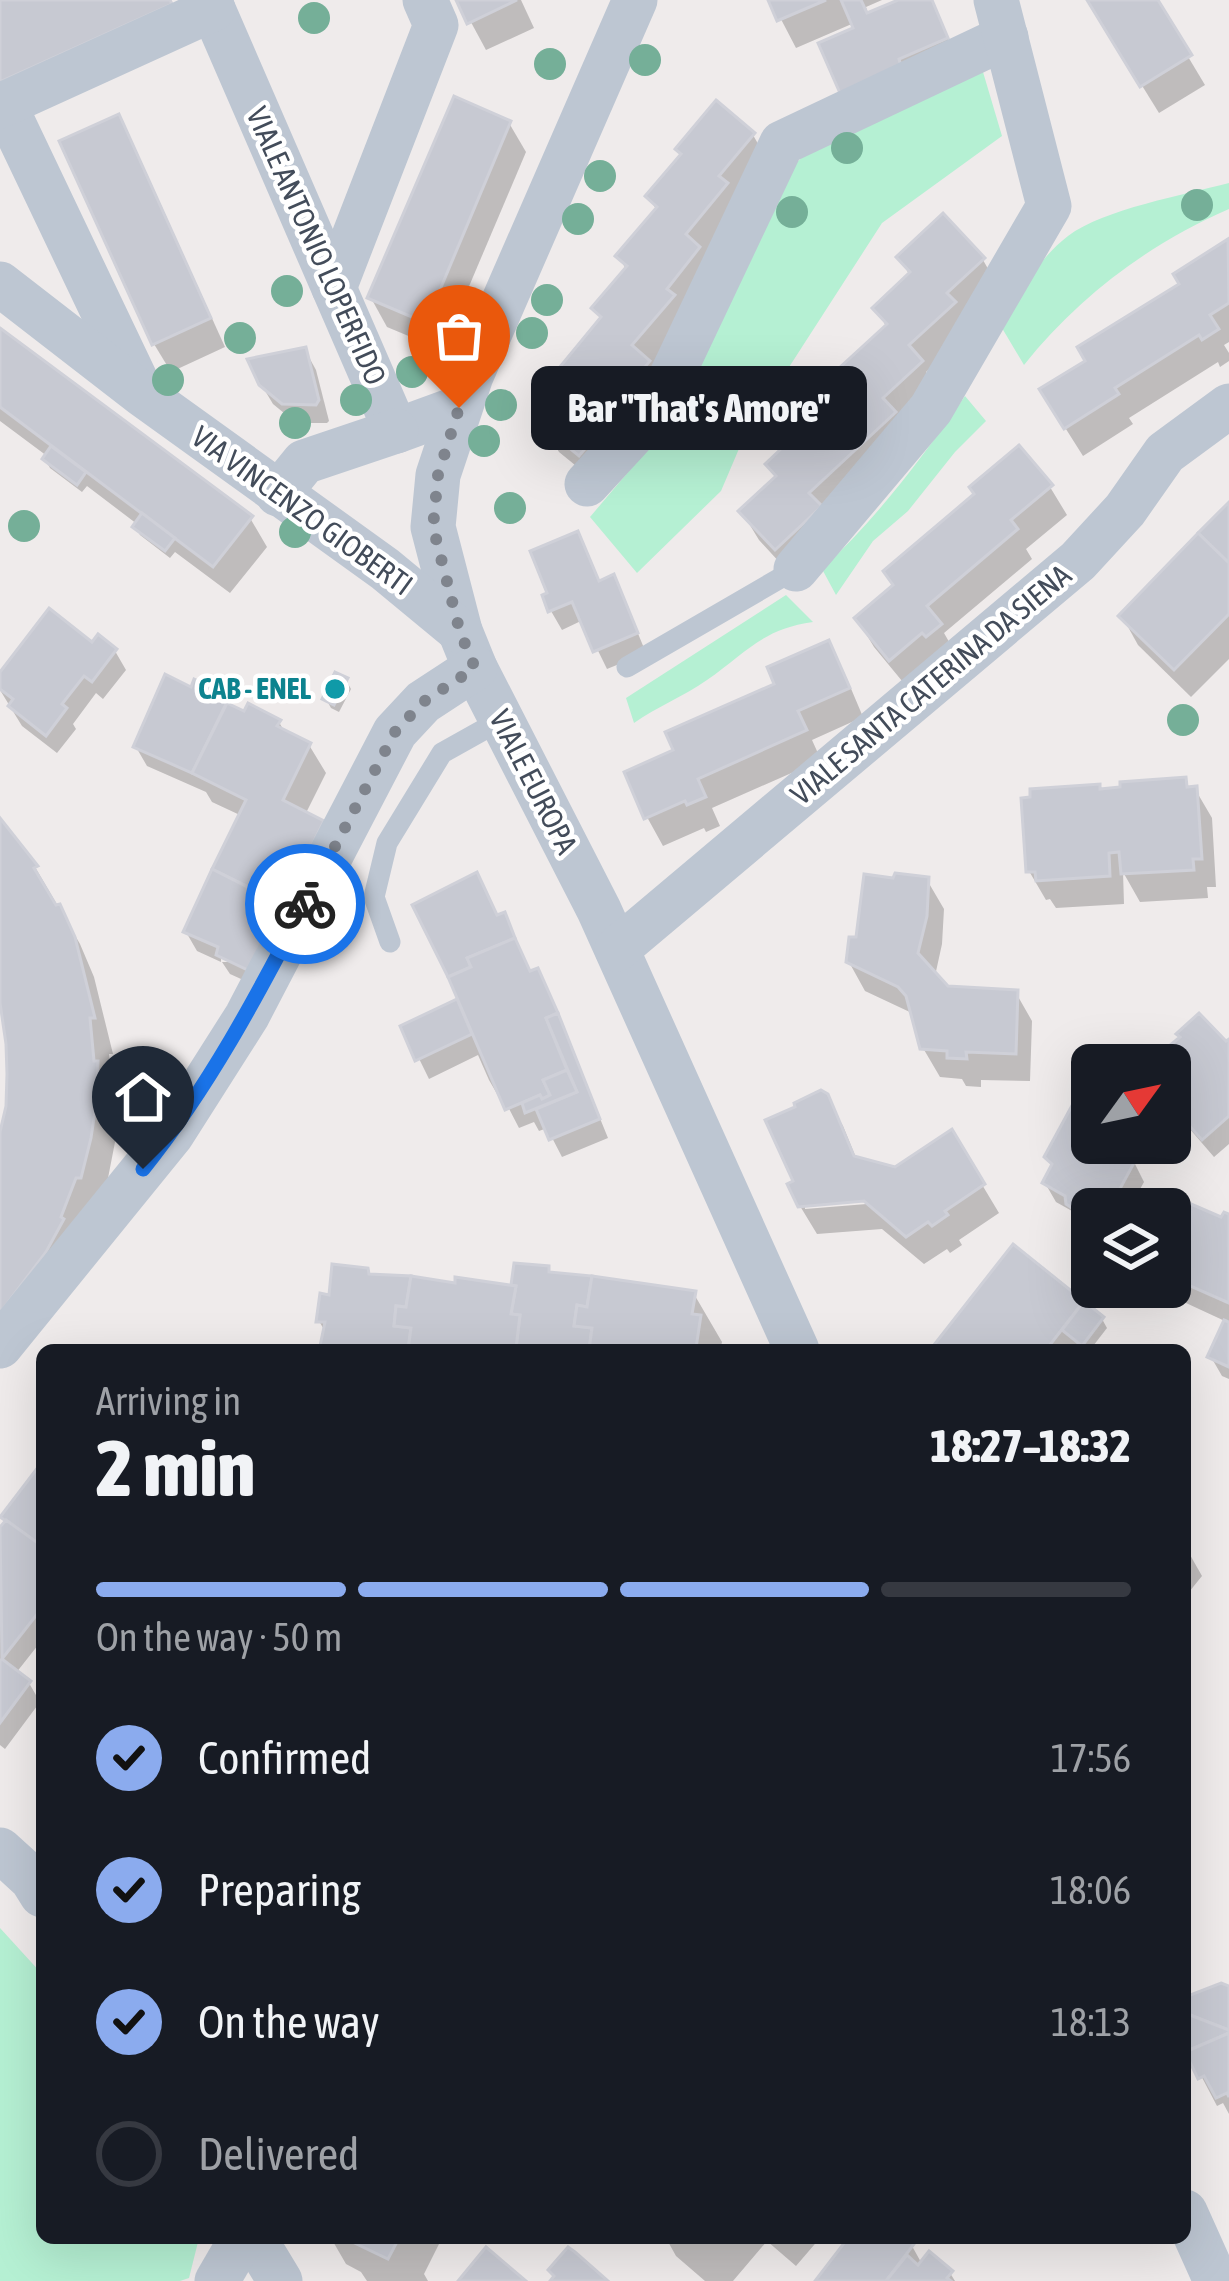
<!DOCTYPE html>
<html lang="en">
<head>
<meta charset="utf-8">
<style>
  :root { --surface:#171b24; --page:#242831; --text:#f1f3f6; --muted:#9ea1a6; --line:#363941; --accent:#8babee }
  body { margin:0; font-family:"Asap Condensed",sans-serif; background:var(--page); color:var(--text); height:100vh; display:flex; flex-direction:column; font-size:45px; white-space:nowrap }
  * { box-sizing:border-box; margin:0 }
  p { font-size:39px; color:var(--muted) }
  .icon { flex:none; width:66px; height:66px; fill:none; stroke:currentColor; stroke-width:2; stroke-linecap:round; stroke-linejoin:round }
  .map { position:relative; flex:1; overflow:hidden }
  .drawer { position:absolute; left:36px; top:1344px; width:1155px; height:900px; display:flex; flex-direction:column; background:var(--surface); border-radius:18px; box-shadow:0 12px 48px #0002 }
  .drawer>* { flex:none }
  .needle { width:78px; rotate:57deg }
  .controls { position:absolute; left:1071px; top:1044px; display:grid; gap:24px }
  .controls a { display:grid; place-items:center; width:120px; height:120px; border-radius:18px; background:var(--surface); box-shadow:0 12px 48px #0002; font-size:60px }
  .pin { position:absolute; display:grid; place-items:center; width:102px; height:102px; color:#fff; margin:-123px -51px; border-radius:50% 50% 50% 0; rotate:-45deg; box-shadow:0 0 12px #0007 }
  .pin .icon { rotate:45deg }
  .courier { position:absolute; display:grid; place-items:center; width:120px; height:120px; margin:-60px; border:9px solid #1a73e8; border-radius:50%; background:#fff; color:#222; box-shadow:0 3px 15px #0007 }
  .bubble { position:absolute; height:84px; border-radius:18px; background:var(--surface); box-shadow:0 12px 48px #0002; font-size:39px; font-weight:800; line-height:84px; text-align:center }
  .headline em { font-style:normal; font-weight:800 }
  .headline div { display:flex; flex-direction:column-reverse }
  .headline { display:flex; align-items:center; justify-content:space-between; height:204px; padding:0 60px }
  h1 { font-size:78px; font-weight:800; line-height:90px }
  .bar { display:grid; grid-template-columns:repeat(4,1fr); gap:18px 12px; align-content:center; height:144px; padding:0 60px }
  .bar i { height:15px; border-radius:9px; background:var(--line) }
  .bar .selected { background:var(--accent) }
  .bar p { grid-column:span 4 }
  ol { padding:0 60px; list-style:none }
  li { display:flex; align-items:center; gap:36px; height:132px }
  li p { margin-inline-start:auto }
  li .icon { padding:12px; border-radius:50%; background:var(--accent); color:#111; stroke-width:4 }
  li:last-child { color:var(--muted) }
  li i { width:66px; height:66px; border:6px solid var(--line); border-radius:50% }
  .map>svg:first-child { display:block }
  .green { fill:#b5f0d3 }
  .shadow { fill:#0003; fill-rule:evenodd }
  .building { fill:#c7c9d2; stroke:#cfd0d8; stroke-width:3 }
  .lines { fill:none; stroke-linecap:round; stroke-linejoin:round }
  .service { stroke:#bdc6d2; stroke-width:21 }
  .minor { stroke:#bdc6d2; stroke-width:45 }
  .tree { fill:#75af98 }
  .done { stroke:#7f848d; stroke-width:12; stroke-dasharray:0 21.6 }
  .route { stroke:#1a73e8; stroke-width:15 }
  .culture-dot { fill:#0f9aa8; stroke:#fff; stroke-width:4.5 }
  .labels { text-anchor:middle; stroke-width:9; stroke-linejoin:round; paint-order:stroke }
  .street-label { font-size:30px; fill:#434c5a; stroke:#fff }
  .culture-label { font-size:30px; font-weight:bold; fill:#0d838f; stroke:#fff; text-anchor:end }
</style>
</head>
<body>
<div class="map">
<svg width="1229" height="2281" viewBox="0 0 1229 2281">
  <rect width="100%" height="100%" fill="#efebeb"/>
  <g class="green">
    <path d="M983 72 1002 136 882 223 744 437 721 491 637 573 590 517 657 438 793 166 816 144Z"/>
    <path d="M1229 183V209C1150 243 1078 297 1024 365L1002 328C1019 294 1037 260 1068 236 1104 209 1184 195 1229 183Z"/>
    <path d="M965 396 986 421 955 452 908 511 873 541 836 595 822 569C878 517 922 458 965 396Z"/>
    <path d="M786 595 813 622C762 629 746 653 707 680 683 697 658 706 634 723L626 698Z"/>
    <path d="M0 1928 42 1974V2238H199L189 2278 180 2281H0Z"/>
  </g>
  <g class="shadow">
    <path d="M459 0H521L534 28 486 50Z"/>
    <path d="M771 0H882L866 7 869 16 906 0H930L961 67 912 88 857 30 854 23 796 48Z"/>
    <path d="M1089 0H1154L1205 85 1159 113Z"/>
    <path d="M117 118 134 146 225 347 171 372 154 344Z"/>
    <path d="M509 123 526 152 442 350 387 327 371 298Z"/>
    <path d="M753 135 769 163 597 483 559 452 542 423 574 387 563 368 602 321 595 309 627 271 619 257 657 211 649 197Z"/>
    <path d="M1227 244 1229 247V342L1224 345 1229 353V361L1220 367 1218 362 1129 418 1133 424 1083 456 1059 418 1089 362 1182 285Z"/>
    <path d="M900 258 983 260 999 288 969 332 926 372 937 391 793 577 759 540 742 512 777 480 769 465 852 387 842 370 887 328 876 308 910 276Z"/>
    <path d="M0 332 250 518 267 547 230 593 175 552 170 558 140 535 135 527 137 524 87 486 82 492 50 468 45 459 47 456 0 421Z"/>
    <path d="M305 350 316 370 329 421 327 423H296L273 404 261 384Z"/>
    <path d="M1050 487 1067 515 1026 549 1032 559 944 633 956 654 907 687 874 647 857 619Z"/>
    <path d="M1229 508V659L1191 697 1138 645 1122 616Z"/>
    <path d="M577 535 600 583 613 578 623 597 646 653 607 669 583 620 562 630 551 611Z"/>
    <path d="M827 644 844 672 863 717 812 740 821 760 712 808 720 826 706 832 704 828 663 846 647 817 778 686Z"/>
    <path d="M93 646 115 651 126 670 103 699 96 693 73 724 76 729 57 753 22 726 0 690V677Z"/>
    <path d="M346 680 351 689 339 712 331 708 326 699Z"/>
    <path d="M193 691 228 698 234 710 279 722 285 733 309 745 326 773 305 815 263 989 230 974 222 962H232L221 952V962L197 951 186 932 242 816 212 802 206 792 147 766 136 747Z"/>
    <path d="M1185 781 1190 789H1195L1212 818 1216 887H1207L1208 898 1140 902 1123 872 1124 904 1056 908 1050 899 1046 900 1029 871 1100 792Z"/>
    <path d="M0 823 35 867 80 944 94 977 113 1054H109L113 1092 118 1101 116 1137 101 1214 21 1349 0 1142 9 1106 10 1074 0 995Z"/>
    <path d="M927 880 944 909 942 944 935 976 946 988 1016 993 1032 1021 1030 1081 981 1080V1087L966 1086 962 1079 940 1077 923 1048 914 1014 865 991 849 962 859 940Z"/>
    <path d="M504 915 532 974 548 991 608 1138 562 1157 547 1128 539 1131 534 1122 519 1128 503 1097 500 1099 489 1080 478 1055 429 1079 404 1028 461 1000 497 918Z"/>
    <path d="M1229 1042V1144L1214 1157 1170 1106V1065H1151Z"/>
    <path d="M826 1096 843 1126 857 1160 896 1170 951 1133 999 1213 959 1240 962 1245 950 1253 947 1249 924 1264 882 1229 817 1234 800 1206 797 1183ZM878 1197 879 1203 805 1209V1203Z"/>
    <path d="M1092 1113V1143H1118L1132 1158 1144 1182 1129 1209H1092V1231L1079 1223 1072 1211 1056 1202 1045 1183 1053 1168 1047 1157Z"/>
    <path d="M1229 1217V1379L1222 1376 1211 1357 1227 1322 1186 1303 1175 1284 1170 1282V1221H1222Z"/>
    <path d="M1014 1249 1102 1319 1107 1328 1090 1350H934Z"/>
    <path d="M516 1266 551 1275 694 1294 722 1342 720 1350H326L323 1346 326 1333 319 1321 332 1298 370 1277 514 1289Z"/>
    <path d="M42 1466V1640L16 1673 29 1683 40 1702 5 1749 0 1745V1532Z"/>
    <path d="M1185 1546 1202 1576 1185 1597Z"/>
    <path d="M1229 1989V2114L1223 2103 1217 2106 1185 2045V2000Z"/>
    <path d="M331 2238H442L424 2274 428 2281H367L361 2272 346 2264Z"/>
    <path d="M666 2238H820L796 2266 767 2241 733 2281H705L676 2256Z"/>
    <path d="M852 2238H901L912 2246 922 2264 950 2273 955 2281H818Z"/>
  </g>
  <g class="building">
    <path d="M0 0H170L172 4 0 82Z"/>
    <path d="M456 0H517L467 24Z"/>
    <path d="M768 0H826L777 21Z"/>
    <path d="M841 0H861L867 13 898 0H932L948 38 899 59 901 66 840 93 818 43 853 28Z"/>
    <path d="M1087 0H1158L1192 55 1140 87Z"/>
    <path d="M454 96 511 121 426 323 367 298Z"/>
    <path d="M716 100 755 133 719 176 728 183 686 234 700 247 667 289 675 295 632 345 650 361 615 402 621 406 579 456 539 423 575 381 559 368 601 317 591 308 627 266 615 256 657 207 645 196 681 154 675 149Z"/>
    <path d="M119 114 211 318 152 345 59 141Z"/>
    <path d="M943 213 985 258 947 293 956 302 909 345 923 361 883 398 896 412 809 493 822 506 775 550 738 511 776 476 765 464 851 383 838 369 887 324 872 308 910 272 896 257Z"/>
    <path d="M1228 239 1229 303 1210 315 1219 329 1202 340 1199 335 1115 388 1119 394 1064 429 1039 389 1085 361 1077 347 1179 284 1173 274Z"/>
    <path d="M0 328 253 516 213 567 0 407Z"/>
    <path d="M306 347 319 400 316 405 282 404 259 385 247 359Z"/>
    <path d="M1019 445 1053 485 1011 520 1018 529 927 606 942 624 926 637 922 633 889 661 854 618 893 585 883 571 974 494 969 487Z"/>
    <path d="M51 446 86 472 77 485 42 459Z"/>
    <path d="M1229 502V563L1198 533Z"/>
    <path d="M142 513 175 538 165 551 132 527Z"/>
    <path d="M578 531 599 581 614 574 638 633 593 652 572 602 548 612 542 595 547 593 530 551Z"/>
    <path d="M1198 533 1229 563V614L1174 670 1118 616Z"/>
    <path d="M49 608 92 642 98 634 117 649 92 682 84 676 62 704 67 708 46 736 8 706 13 699 0 689V672Z"/>
    <path d="M829 640 850 688 798 711 807 730 698 779 706 797 687 805 685 801 644 819 624 772 673 750 665 732 774 684 767 667Z"/>
    <path d="M335 672 348 678 334 705 322 699Z"/>
    <path d="M165 674 191 687 194 679 230 696 192 773 133 747Z"/>
    <path d="M227 703 244 711 248 703 281 720 277 726 311 743 283 800 324 821 283 904 212 869 246 800 192 773Z"/>
    <path d="M1186 777 1187 787 1197 786 1202 859H1193L1194 870 1121 874 1119 852 1109 853 1110 876 1036 881 1035 872H1026L1021 798 1030 797V789L1100 784V789L1120 787V782Z"/>
    <path d="M0 818 38 866 34 868 56 905 60 904 75 937 95 1018H90L94 1061H98L97 1098 91 1138 81 1178H76L61 1217 64 1219 46 1252 0 1313V1132L6 1106 7 1074 6 1044 0 1003Z"/>
    <path d="M212 869 291 909 252 972 216 955 218 947 183 932Z"/>
    <path d="M477 872 497 915 505 912 515 938 467 958 471 967 448 977 412 905Z"/>
    <path d="M895 873 929 877 927 916 918 953 948 986 1018 990 1016 1054 966 1052 967 1059 947 1058V1051L920 1049 906 996 898 987 846 962 849 937H856L864 874 893 878Z"/>
    <path d="M515 938 530 971 538 968 558 1013 546 1018 567 1070 543 1080 550 1095 542 1099 540 1095 505 1110 448 977 471 967 467 958Z"/>
    <path d="M457 999 472 1034 415 1061 400 1026Z"/>
    <path d="M558 1013 600 1119 549 1140 536 1109 577 1092 546 1018Z"/>
    <path d="M1199 1013 1226 1041 1229 1039V1116L1202 1140 1170 1104V1065H1146L1180 1037 1176 1034Z"/>
    <path d="M567 1070 577 1092 525 1113 522 1103 540 1095 542 1099 550 1095 543 1080Z"/>
    <path d="M821 1090 828 1094 854 1156 895 1167 952 1129 985 1184 945 1211 948 1215 932 1226 928 1222 906 1237 864 1201 798 1207 787 1184 793 1181 765 1120 795 1107 794 1103Z"/>
    <path d="M1075 1100 1092 1109V1143H1118L1134 1156 1135 1161 1109 1209H1092V1221L1066 1204 1065 1196 1042 1183 1052 1164 1044 1157Z"/>
    <path d="M1177 1198 1221 1217 1224 1212 1229 1214V1303L1170 1277V1266L1185 1235 1170 1229V1214Z"/>
    <path d="M1013 1244 1084 1301 1046 1350H930Z"/>
    <path d="M514 1263 549 1266V1272L592 1276 587 1307 577 1305 574 1326 592 1328 589 1350 516 1348 520 1315 511 1314 516 1286 511 1285Z"/>
    <path d="M332 1264 368 1268 369 1274 411 1276 406 1307 396 1306 394 1326 411 1328 408 1350H348L320 1346 325 1322H316L320 1293 329 1295Z"/>
    <path d="M411 1276 455 1283V1277L516 1286 511 1314 520 1315 516 1348 408 1350 411 1328 394 1326 396 1306 406 1307Z"/>
    <path d="M592 1276 696 1291 692 1314 701 1315 696 1348 589 1350 592 1328 574 1326 577 1305 587 1307Z"/>
    <path d="M1084 1301 1104 1317 1082 1346 1062 1330Z"/>
    <path d="M1224 1320 1229 1322V1367L1207 1357Z"/>
    <path d="M42 1462V1546L0 1517Z"/>
    <path d="M6 1520 42 1546V1608L2 1659 0 1527Z"/>
    <path d="M2 1659 31 1681 0 1723V1661Z"/>
    <path d="M1221 1983 1229 1986V2030L1190 2015 1185 2030V1997Z"/>
    <path d="M1190 2015 1229 2030V2033L1185 2052V2030Z"/>
    <path d="M1229 2033V2097L1227 2093 1216 2098 1204 2076 1198 2079 1185 2052Z"/>
    <path d="M344 2238H399L388 2259Z"/>
    <path d="M848 2238H906L914 2244 886 2281H815Z"/>
    <path d="M486 2247 526 2281H458Z"/>
    <path d="M568 2247 575 2252 608 2281H550L554 2276 548 2270Z"/>
    <path d="M929 2251 953 2271 947 2278 951 2281H886L907 2255 918 2265Z"/>
  </g>
  <g class="lines">
    <g class="service">
      <path d="M627 667 796 569"/>
      <path d="M390 942 374 897 387 843 442 753 501 720"/>
    </g>
    <g class="minor">
      <path d="M209 0 396 431 459 408"/>
      <path d="M635 0 471 376 438 475 433 527 460 631 475 668 599 910 797 1350"/>
      <path d="M4 104 137 383"/>
      <path d="M0 106 213 9"/>
      <path d="M0 284 142 394 385 569 460 631"/>
      <path d="M334 288 436 25 425 0"/>
      <path d="M587 484 656 409 782 143 1006 37"/>
      <path d="M278 494 304 462 396 431"/>
      <path d="M796 569 931 409 1049 206 996 0"/>
      <path d="M617 949 1078 561 1125 510 1165 453 1229 406"/>
      <path d="M0 1346 172 1134 247 1016 395 732 423 702 475 668"/>
      <path d="M0 1850 32 1879 42 1895"/>
      <path d="M1185 2212 1216 2281"/>
      <path d="M254 2238 280 2281"/>
      <path d="M217 2281 242 2238"/>
    </g>
  </g>
  <g class="tree">
    <circle cx="314" cy="18" r="16"/>
    <circle cx="645" cy="60" r="16"/>
    <circle cx="550" cy="64" r="16"/>
    <circle cx="847" cy="148" r="16"/>
    <circle cx="600" cy="176" r="16"/>
    <circle cx="1197" cy="205" r="16"/>
    <circle cx="792" cy="212" r="16"/>
    <circle cx="578" cy="219" r="16"/>
    <circle cx="287" cy="291" r="16"/>
    <circle cx="547" cy="300" r="16"/>
    <circle cx="532" cy="333" r="16"/>
    <circle cx="240" cy="338" r="16"/>
    <circle cx="412" cy="372" r="16"/>
    <circle cx="168" cy="380" r="16"/>
    <circle cx="356" cy="400" r="16"/>
    <circle cx="501" cy="405" r="16"/>
    <circle cx="295" cy="423" r="16"/>
    <circle cx="679" cy="430" r="16"/>
    <circle cx="484" cy="441" r="16"/>
    <circle cx="510" cy="508" r="16"/>
    <circle cx="24" cy="526" r="16"/>
    <circle cx="295" cy="532" r="16"/>
    <circle cx="1183" cy="720" r="16"/>
  </g>
  <g class="lines">
    <path class="done" d="M305 904 395 732 423 702 475 668 460 632 433 527 438 475 459 408"/>
    <path class="route" d="M143 1169C209 1087 257 996 305 904"/>
  </g>
  <circle class="culture-dot" cx="335" cy="689" r="12"/>
  <g class="labels">
    <g class="street-label">
      <text transform="translate(316 246) rotate(66)" y="10">VIALE ANTONIO LOPERFIDO</text>
      <text transform="translate(302 511) rotate(36)" y="10">VIA VINCENZO GIOBERTI</text>
      <text transform="translate(931 685) rotate(-40)" y="10">VIALE SANTA CATERINA DA SIENA</text>
      <text transform="translate(533 782) rotate(63)" y="10">VIALE EUROPA</text>
    </g>
    <g class="culture-label">
      <text x="311" y="699">CAB - ENEL</text>
    </g>
  </g>
</svg>
<div class="controls">
<a><svg class="needle" viewBox="-14 -14 28 28"><path d="M0-13l5 13h-10z" fill="#e53935"/><path d="M0 13l5-13h-10z" fill="#9ea1a6"/></svg></a>
<a><svg class="icon" aria-label="layers" viewBox="0 0 24 24"><path d="M12 4l9 5-9 5-9-5zM3 14l9 5 9-5"/></svg></a>
</div>
<div class="pin" style="left:459px;top:408px;background:#ea580c"><svg class="icon" aria-label="bag" viewBox="0 0 24 24"><path d="M5 8h14l-1 12H6zM9 8a3 3 0 0 1 6 0"/></svg></div>
<div class="pin" style="left:143px;top:1169px;background:#1f2937"><svg class="icon" aria-label="home" viewBox="0 0 24 24"><path d="M3 11l9-7 9 7M6 9v11h12V9"/></svg></div>
<div class="courier" style="left:305px;top:904px"><svg class="icon" aria-label="bike" viewBox="0 0 24 24"><circle cx="6" cy="16" r="4"/><circle cx="18" cy="16" r="4"/><path d="M6 16l4-8h5l3 8M10 8l3 8H6M13 5h3"/></svg></div>
<div class="bubble" style="left:531px;top:366px;width:336px">Bar &quot;That's Amore&quot;</div>
<section class="drawer">
<div class="headline"><div><h1>2 min</h1><p>Arriving in</p></div><em>18:27–18:32</em></div>
<div class="bar"><i class="selected"></i><i class="selected"></i><i class="selected"></i><i></i><p>On the way · 50 m</p></div>
<ol>
<li><svg class="icon" aria-label="check" viewBox="0 0 24 24"><path d="M5 12l5 5 9-10"/></svg>Confirmed<p>17:56</p></li>
<li><svg class="icon" aria-label="check" viewBox="0 0 24 24"><path d="M5 12l5 5 9-10"/></svg>Preparing<p>18:06</p></li>
<li><svg class="icon" aria-label="check" viewBox="0 0 24 24"><path d="M5 12l5 5 9-10"/></svg>On the way<p>18:13</p></li>
<li><i></i>Delivered</li>
</ol>
</section>
</div>
</body>
</html>
